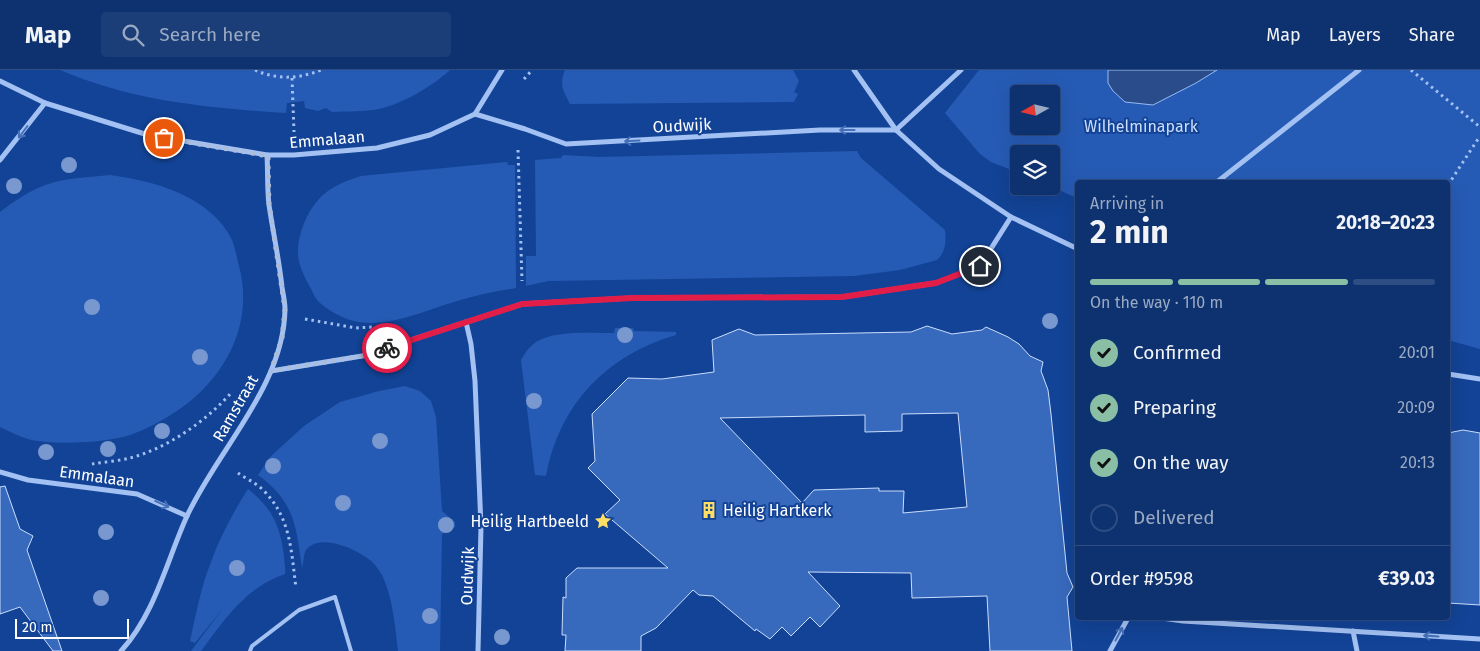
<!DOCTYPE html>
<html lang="en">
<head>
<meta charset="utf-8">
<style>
  :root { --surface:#0e3270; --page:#1c3e78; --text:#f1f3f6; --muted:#9baac3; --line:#2e4d83; --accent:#8abfa5 }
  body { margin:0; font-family:"Fira Sans",sans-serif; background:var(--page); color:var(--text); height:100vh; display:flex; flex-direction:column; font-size:19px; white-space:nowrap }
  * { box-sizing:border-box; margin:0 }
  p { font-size:16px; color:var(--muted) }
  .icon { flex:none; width:28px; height:28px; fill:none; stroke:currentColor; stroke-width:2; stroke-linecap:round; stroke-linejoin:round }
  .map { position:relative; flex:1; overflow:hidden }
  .panel { position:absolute; left:1075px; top:110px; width:375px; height:440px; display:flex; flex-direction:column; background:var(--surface); border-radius:5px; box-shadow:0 5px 20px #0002,0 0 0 1px var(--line) }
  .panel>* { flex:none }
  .needle { width:32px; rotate:262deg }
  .buttons { position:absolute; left:1010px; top:15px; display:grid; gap:10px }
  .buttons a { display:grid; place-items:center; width:50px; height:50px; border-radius:5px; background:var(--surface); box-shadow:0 5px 20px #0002,0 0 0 1px var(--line); font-size:25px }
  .scale { position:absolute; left:15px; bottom:12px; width:114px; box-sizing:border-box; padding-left:5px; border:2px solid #fff; border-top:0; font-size:14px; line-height:18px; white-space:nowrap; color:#fff; -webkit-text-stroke:4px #134396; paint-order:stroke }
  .pin { position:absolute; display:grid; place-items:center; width:42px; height:42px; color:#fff; margin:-21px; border:2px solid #fff; border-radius:50%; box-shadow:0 1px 5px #0007 }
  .courier { position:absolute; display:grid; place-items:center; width:50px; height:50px; margin:-25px; border:4px solid #e11d48; border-radius:50%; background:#fff; color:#222; box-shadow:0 1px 6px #0007 }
  .headline em { font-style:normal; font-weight:700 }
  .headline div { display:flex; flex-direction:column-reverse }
  .headline { display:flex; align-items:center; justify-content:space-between; height:85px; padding:0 15px }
  h1 { font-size:32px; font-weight:700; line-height:38px }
  .bar { display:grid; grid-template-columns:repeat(4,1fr); gap:8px 5px; align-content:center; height:60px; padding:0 15px }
  .bar i { height:6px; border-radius:4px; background:var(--line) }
  .bar .selected { background:var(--accent) }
  .bar p { grid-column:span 4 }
  .line { display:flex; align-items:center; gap:12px; padding:0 15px; border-top:1px solid var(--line) }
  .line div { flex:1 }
  ol { padding:0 15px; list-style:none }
  li { display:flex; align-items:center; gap:15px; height:55px }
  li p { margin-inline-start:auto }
  li .icon { padding:5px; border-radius:50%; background:var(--accent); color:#111; stroke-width:4 }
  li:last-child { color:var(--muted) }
  li i { width:28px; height:28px; border:2px solid var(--line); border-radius:50% }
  header { display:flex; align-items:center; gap:30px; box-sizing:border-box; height:70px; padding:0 25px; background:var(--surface); border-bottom:1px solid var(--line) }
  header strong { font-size:24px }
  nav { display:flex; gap:28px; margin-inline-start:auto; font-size:18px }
  .search { width:350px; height:45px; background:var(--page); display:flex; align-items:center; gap:12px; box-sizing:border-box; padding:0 18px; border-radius:5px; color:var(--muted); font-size:19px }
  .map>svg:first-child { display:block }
  .green { fill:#265bb5; fill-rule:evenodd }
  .water { fill:#2a4c8a; stroke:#95bbf6 }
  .building { fill:#3769bc; stroke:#cbdefd; fill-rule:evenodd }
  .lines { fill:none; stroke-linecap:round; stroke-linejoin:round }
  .path { stroke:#a3c1f2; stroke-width:3; stroke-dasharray:2.5 4; stroke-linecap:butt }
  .lane { stroke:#a3c1f2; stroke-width:4 }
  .street { stroke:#a3c1f2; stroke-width:5 }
  .tree { fill:#7898cf }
  .oneway { stroke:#456fb6 }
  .done { stroke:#acbdda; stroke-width:5; stroke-dasharray:0 9 }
  .route { stroke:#e11d48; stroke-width:6 }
  .labels { text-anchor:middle; stroke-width:4; stroke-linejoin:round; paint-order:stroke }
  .street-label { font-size:16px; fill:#fff; stroke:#134396 }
  .park-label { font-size:16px; fill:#cbdefd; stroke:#134396 }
  .poi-label { font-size:16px; fill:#fff; stroke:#134396; text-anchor:start }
</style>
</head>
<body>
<header>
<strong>Map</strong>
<div class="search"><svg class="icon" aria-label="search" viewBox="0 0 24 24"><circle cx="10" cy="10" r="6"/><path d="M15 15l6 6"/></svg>Search here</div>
<nav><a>Map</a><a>Layers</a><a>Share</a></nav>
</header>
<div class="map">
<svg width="1480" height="581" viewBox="0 0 1480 581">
  <rect width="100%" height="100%" fill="#134396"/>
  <g class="green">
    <path d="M60 0H450C431 17 404 33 379 39 364 42 347 41 332 42L326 38 318 41 305 38 304 31 287 33 286 43C208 38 132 31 60 0Z"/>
    <path d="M565 0H793L799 11 794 22 798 24 794 32 570 34C563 20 559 16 565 0Z"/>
    <path d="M979 0H1480V279L1448 270V112H1078L1077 128 1050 116H1051V84H1019V103L991 92 980 84 945 43ZM1019 24H1051V56H1019Z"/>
    <path d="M857 81 861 88 945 160C946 172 946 181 937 190L900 200 854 206 548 211 526 216V186H536L535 90 561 88 563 85 598 87Z"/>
    <path d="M507 92 508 95H515L516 218C499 221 481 224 464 229 429 238 387 261 350 250 339 246 328 240 320 233 315 229 313 222 310 217 305 208 299 196 298 185 297 166 306 143 319 129 330 117 345 111 361 106Z"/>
    <path d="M110 105C154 111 211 126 232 170 235 178 237 188 239 196 256 260 219 318 164 349 150 357 134 365 118 368 94 373 52 375 28 369 18 366 9 361 0 357V142C14 131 31 120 48 114 67 108 90 107 110 105Z"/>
    <path d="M615 258H633L634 261 676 262V265C607 285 559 334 546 406L535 405 521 290C525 283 529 277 536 272 554 260 593 263 614 263Z"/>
    <path d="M405 316 420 321 431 331 436 347 442 441 455 452V457L442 464 440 581H398C395 556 393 528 382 505 379 500 374 493 370 490 357 479 319 462 306 480 303 485 304 493 302 498 296 456 295 432 258 405L271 386 304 356 340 332 379 321Z"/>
    <path d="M248 419C272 438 280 455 284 486 284 492 286 499 285 504 246 517 225 549 201 581H191L224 537 195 573 190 571C196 544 201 517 211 492 220 467 234 441 248 419Z"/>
  </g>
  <path class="water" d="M1108 0H1217L1196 13 1153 35 1125 32 1113 21 1108 13Z"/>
  <g class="building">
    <path d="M927 256 952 264 982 260 986 257 1008 267 1019 274 1030 286 1043 292 1041 301 1048 320 1051 344 1067 503 1073 517 1067 527 1072 581H990L987 526 912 528 911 503 808 502 840 536 820 557 810 547 791 566 782 557 770 569 756 559 755 561 713 526 699 525 693 520 656 558 641 566V581H565L566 565H562L563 527 566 528V508L577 498H668L605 444 620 430 588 398 595 391 592 344 628 308 662 309 714 302 712 270 739 259 755 265 911 262ZM958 343 967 437 903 443 904 421H879V418L814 420 802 433 720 348 865 345V362L902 361V344Z"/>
    <path d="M1463 360 1480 363V535L1448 533V363Z"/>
    <path d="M5 416 20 459 33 466 27 480 62 581H53L20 537 0 544V417Z"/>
  </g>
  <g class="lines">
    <g class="path">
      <path d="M255 0C277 10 299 9 321 0"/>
      <path d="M1411 0 1480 57"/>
      <path d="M292 8 294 62"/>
      <path d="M524 9 532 0"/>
      <path d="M518 80 522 211"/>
      <path d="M1448 115 1480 66"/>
      <path d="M305 249 356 258 373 257"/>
      <path d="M92 394C104 392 118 391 130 388 168 378 206 351 232 322"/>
      <path d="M238 403C245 408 254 412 261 418 291 446 291 480 296 518"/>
    </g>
    <path class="lane" d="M250 581 252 576 299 540 335 527 351 581"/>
    <g class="street">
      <path d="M854 0 896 60 939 99 1011 147 1078 179"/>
      <path d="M0 11 45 33 148 65 267 85H294L377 78 430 65 475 44"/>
      <path d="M475 44 525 59 566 74 820 60H896"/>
      <path d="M475 44 502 0"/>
      <path d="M896 60 961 0"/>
      <path d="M0 90 45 33"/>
      <path d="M1217 112 1359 0"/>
      <path d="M466 252 471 274 475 311 481 457 478 581"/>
      <path d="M271 301 362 286 522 234 632 228 842 227 936 213 980 196 1011 147"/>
      <path d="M1448 304 1480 309"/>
      <path d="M0 402 28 410 137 424 187 446"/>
      <path d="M1162 548 1183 551 1480 569"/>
      <path d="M1353 561 1357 581"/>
      <path d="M121 581C155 544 167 490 187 446 218 379 284 316 285 239 285 232 283 224 282 217 279 189 273 162 269 135 267 119 268 102 267 85"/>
      <path d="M1110 581 1128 548"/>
    </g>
  </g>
  <g class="tree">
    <circle cx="69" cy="95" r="8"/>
    <circle cx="14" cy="116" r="8"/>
    <circle cx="92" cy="237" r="8"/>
    <circle cx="1050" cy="251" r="8"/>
    <circle cx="625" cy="265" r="8"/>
    <circle cx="200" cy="287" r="8"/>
    <circle cx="534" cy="331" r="8"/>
    <circle cx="162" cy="361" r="8"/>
    <circle cx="380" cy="371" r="8"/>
    <circle cx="108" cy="379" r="8"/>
    <circle cx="46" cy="382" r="8"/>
    <circle cx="273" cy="396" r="8"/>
    <circle cx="343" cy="433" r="8"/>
    <circle cx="446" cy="455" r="8"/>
    <circle cx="106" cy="462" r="8"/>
    <circle cx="237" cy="498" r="8"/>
    <circle cx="101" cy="528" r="8"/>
    <circle cx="430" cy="546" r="8"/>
    <circle cx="502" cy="567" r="8"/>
  </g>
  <defs><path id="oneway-shaft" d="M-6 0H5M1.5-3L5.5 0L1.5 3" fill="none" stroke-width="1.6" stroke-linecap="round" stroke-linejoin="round" transform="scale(1.25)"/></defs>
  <g class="oneway">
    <use href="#oneway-shaft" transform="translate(847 60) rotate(-180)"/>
    <use href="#oneway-shaft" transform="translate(23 62) rotate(127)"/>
    <use href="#oneway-shaft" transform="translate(632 71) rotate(177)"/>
    <use href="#oneway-shaft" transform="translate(162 434) rotate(24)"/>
    <use href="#oneway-shaft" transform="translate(1119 564) rotate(-62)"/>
    <use href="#oneway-shaft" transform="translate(1431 566) rotate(-176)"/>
  </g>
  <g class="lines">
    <path class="done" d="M164 68 268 86 269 133 285 239 282 268 271 301 362 286 387 278"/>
    <path class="route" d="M387 278 522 234 632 228 842 227 936 213 980 196"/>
  </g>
  <defs>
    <g id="building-bare" transform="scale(1.35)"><path d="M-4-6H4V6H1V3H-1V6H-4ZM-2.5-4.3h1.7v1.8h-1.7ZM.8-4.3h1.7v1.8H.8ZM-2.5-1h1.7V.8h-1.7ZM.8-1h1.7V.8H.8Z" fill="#ffde65" stroke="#134396" stroke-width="2.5" paint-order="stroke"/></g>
    <g id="sight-bare" transform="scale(1.35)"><path d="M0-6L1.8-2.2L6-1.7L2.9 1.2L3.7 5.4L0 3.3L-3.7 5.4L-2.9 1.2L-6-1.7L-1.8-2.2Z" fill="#ffde65" stroke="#134396" stroke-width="2.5" paint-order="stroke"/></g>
  </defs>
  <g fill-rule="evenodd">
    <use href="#building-bare" x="709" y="440"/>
    <use href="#sight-bare" x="603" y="451"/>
  </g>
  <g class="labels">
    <g class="street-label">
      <text transform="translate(682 55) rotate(-3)" y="6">Oudwijk</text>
      <text transform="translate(327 69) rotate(-5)" y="6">Emmalaan</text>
      <text transform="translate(235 338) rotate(-60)" y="6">Ramstraat</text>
      <text transform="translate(97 406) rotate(8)" y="6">Emmalaan</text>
      <text transform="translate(467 506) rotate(-88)" y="6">Oudwijk</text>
    </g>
    <g class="park-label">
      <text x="1141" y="62">Wilhelminapark</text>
    </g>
    <g class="poi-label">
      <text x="723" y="446">Heilig Hartkerk</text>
      <text x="589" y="457" text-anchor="end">Heilig Hartbeeld</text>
    </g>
  </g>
</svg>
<div class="buttons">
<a><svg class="needle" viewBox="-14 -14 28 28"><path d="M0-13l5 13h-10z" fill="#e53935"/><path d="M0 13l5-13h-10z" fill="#9baac3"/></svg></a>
<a><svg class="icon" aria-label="layers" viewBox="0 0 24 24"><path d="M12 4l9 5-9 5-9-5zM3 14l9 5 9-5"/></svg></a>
</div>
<div class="scale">20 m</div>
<div class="pin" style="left:164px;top:68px;background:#ea580c"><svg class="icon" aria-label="bag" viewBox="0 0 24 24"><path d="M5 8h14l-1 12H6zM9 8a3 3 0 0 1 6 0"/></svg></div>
<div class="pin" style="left:980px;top:196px;background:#1f2937"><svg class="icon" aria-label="home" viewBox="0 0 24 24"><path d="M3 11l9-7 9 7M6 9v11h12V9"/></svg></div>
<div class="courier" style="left:387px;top:278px"><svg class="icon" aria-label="bike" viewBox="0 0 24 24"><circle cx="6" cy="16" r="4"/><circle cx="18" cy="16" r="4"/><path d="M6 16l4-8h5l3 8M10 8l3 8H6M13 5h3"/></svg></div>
<section class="panel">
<div class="headline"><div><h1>2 min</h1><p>Arriving in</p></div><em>20:18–20:23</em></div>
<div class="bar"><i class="selected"></i><i class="selected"></i><i class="selected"></i><i></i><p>On the way · 110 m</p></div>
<ol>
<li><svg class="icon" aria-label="check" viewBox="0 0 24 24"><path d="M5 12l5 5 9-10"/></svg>Confirmed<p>20:01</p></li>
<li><svg class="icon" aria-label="check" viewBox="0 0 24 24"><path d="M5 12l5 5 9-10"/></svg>Preparing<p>20:09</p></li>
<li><svg class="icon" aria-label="check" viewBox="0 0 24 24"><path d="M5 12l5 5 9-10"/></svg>On the way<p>20:13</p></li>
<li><i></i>Delivered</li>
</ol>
<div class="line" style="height:65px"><div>Order #9598</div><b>€39.03</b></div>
</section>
</div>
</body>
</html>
